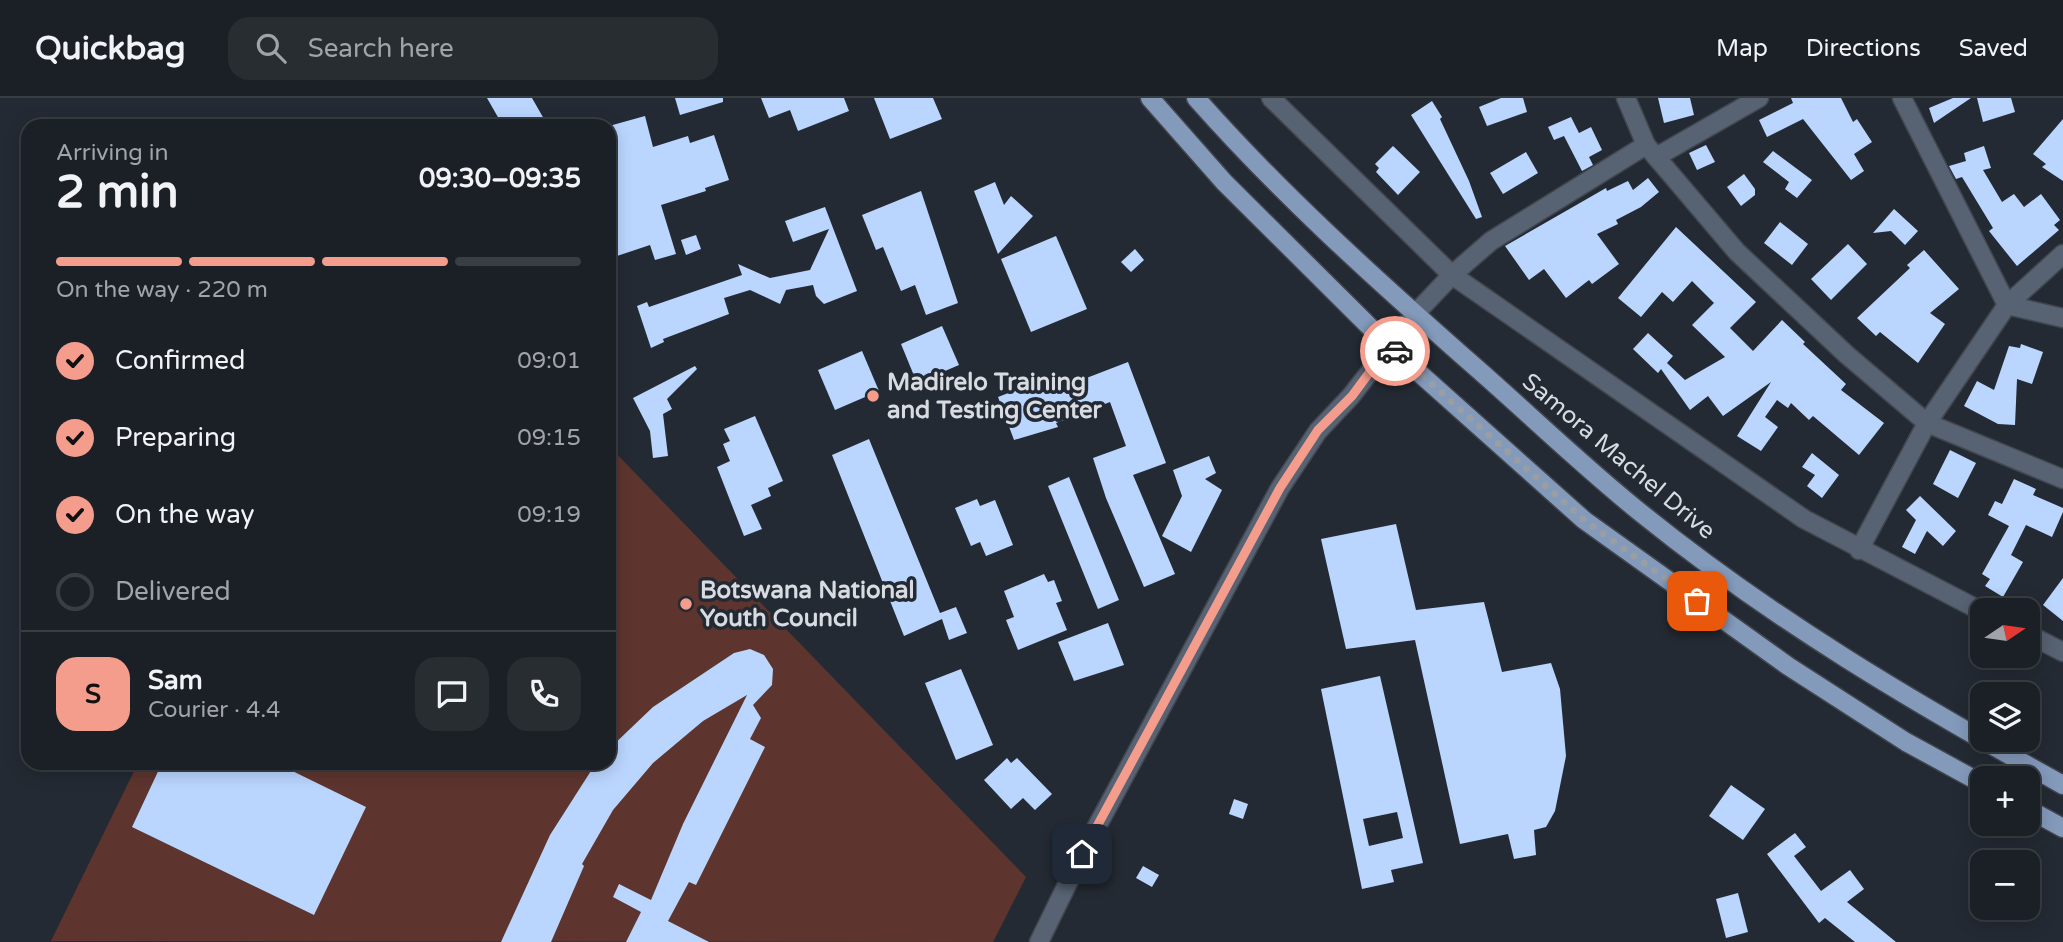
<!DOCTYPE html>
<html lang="en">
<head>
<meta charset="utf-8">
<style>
  :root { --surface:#1b2026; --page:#282d32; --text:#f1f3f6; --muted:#a0a3a7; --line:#393e43; --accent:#f49d8d }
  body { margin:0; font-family:"Varela Round",sans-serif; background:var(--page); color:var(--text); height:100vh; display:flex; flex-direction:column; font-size:26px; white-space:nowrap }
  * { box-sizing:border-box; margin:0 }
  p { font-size:23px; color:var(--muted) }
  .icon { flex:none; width:38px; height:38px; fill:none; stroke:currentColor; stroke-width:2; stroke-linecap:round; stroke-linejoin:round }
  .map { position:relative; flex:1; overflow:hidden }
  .side { position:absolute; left:21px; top:21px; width:595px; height:651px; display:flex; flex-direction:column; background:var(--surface); border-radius:21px; box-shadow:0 4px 18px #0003,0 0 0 2px var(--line) }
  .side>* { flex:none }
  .needle { width:46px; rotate:77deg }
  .tools { position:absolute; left:1970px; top:500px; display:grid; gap:14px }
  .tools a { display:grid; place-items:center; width:70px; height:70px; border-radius:14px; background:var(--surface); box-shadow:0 4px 18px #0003,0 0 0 2px var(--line); font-size:35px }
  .pin { position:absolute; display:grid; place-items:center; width:60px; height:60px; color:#fff; margin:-30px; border-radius:14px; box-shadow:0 4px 10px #0006 }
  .courier { position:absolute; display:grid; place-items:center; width:70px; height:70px; margin:-35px; border:5px solid #f49d8d; border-radius:50%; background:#fff; color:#222; box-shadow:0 2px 9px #0007 }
  .headline em { font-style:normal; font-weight:700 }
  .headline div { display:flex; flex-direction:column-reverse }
  .headline { display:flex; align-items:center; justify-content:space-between; height:119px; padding:0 35px }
  h1 { font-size:46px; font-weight:700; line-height:52px }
  .bar { display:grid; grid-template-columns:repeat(4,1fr); gap:10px 7px; align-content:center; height:84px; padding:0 35px }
  .bar i { height:9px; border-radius:5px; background:var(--line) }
  .bar .selected { background:var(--accent) }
  .bar p { grid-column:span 4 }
  .line { display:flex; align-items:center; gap:18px; padding:0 35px; border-top:2px solid var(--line) }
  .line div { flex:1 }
  .round { display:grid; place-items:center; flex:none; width:74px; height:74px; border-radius:21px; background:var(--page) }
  ol { padding:0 35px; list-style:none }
  li { display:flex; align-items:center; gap:21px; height:77px }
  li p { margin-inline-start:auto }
  li .icon { padding:7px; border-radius:50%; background:var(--accent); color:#111; stroke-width:4 }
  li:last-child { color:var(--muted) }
  li i { width:38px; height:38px; border:4px solid var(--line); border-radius:50% }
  header { display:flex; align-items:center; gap:42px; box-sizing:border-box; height:98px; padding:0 35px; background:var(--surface); border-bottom:2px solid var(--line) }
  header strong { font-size:33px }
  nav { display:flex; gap:38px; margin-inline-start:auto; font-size:24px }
  .search { width:490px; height:63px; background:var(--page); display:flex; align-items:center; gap:18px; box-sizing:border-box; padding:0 24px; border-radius:21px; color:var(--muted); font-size:26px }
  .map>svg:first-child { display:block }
  .green { fill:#5d352e }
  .building { fill:#bad6ff; fill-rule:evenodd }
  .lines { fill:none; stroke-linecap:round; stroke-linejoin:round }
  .minor-casing { stroke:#41464f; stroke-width:21 }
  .major-casing { stroke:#41464f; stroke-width:21 }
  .minor { stroke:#576272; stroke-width:18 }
  .major { stroke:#849abb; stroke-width:18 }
  .done { stroke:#999ea5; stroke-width:7; stroke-dasharray:0 12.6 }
  .route { stroke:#f49d8d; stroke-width:9 }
  .poi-dot { fill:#f49d8d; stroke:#242a33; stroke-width:2.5 }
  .labels { text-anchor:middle; stroke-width:7; stroke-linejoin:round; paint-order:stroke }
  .poi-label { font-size:24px; font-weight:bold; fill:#d8dce2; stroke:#242a33; text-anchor:start }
  .street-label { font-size:24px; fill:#d8dce2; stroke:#242a33 }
</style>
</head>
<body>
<header>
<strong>Quickbag</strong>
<div class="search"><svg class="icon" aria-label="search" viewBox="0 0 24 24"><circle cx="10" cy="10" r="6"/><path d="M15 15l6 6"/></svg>Search here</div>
<nav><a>Map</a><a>Directions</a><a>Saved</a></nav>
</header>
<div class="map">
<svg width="2063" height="844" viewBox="0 0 2063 844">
  <rect width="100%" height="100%" fill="#242a33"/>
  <path class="green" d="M609 348 1026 779 993 844 51 843 138 665H609Z"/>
  <g class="building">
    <path d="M487 0H532L548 28H503Z"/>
    <path d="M675 0H723V4L680 17Z"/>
    <path d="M761 0H844L849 13 798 33 790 12 769 20Z"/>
    <path d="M874 0H933L942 21 890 41Z"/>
    <path d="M1501 0H1523L1527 14 1487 28 1479 9Z"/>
    <path d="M1658 0H1690L1694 17 1664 25Z"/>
    <path d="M1791 0H1841L1853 24 1857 21 1872 44 1854 56 1864 73 1851 82 1803 21 1767 39 1759 22 1793 5Z"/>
    <path d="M1953 0H1971L1934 25 1929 10Z"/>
    <path d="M1977 0H2011L2015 14 1983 24Z"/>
    <path d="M1432 3 1442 19 1440 21 1469 83 1482 119 1476 121 1411 17Z"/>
    <path d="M645 18 653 49 688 38 690 45 714 37 729 82 705 90 706 93 661 107 676 156 655 162 650 147 617 158 609 131V28Z"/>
    <path d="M1571 19 1579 35 1591 29 1602 52 1589 59 1593 67 1582 73 1564 38 1554 42 1548 29Z"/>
    <path d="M2063 21V83L2042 69 2046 66 2033 56Z"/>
    <path d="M1706 47 1715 64 1697 72 1689 55Z"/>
    <path d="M1393 48 1420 74 1398 97 1376 74 1379 70 1375 66Z"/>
    <path d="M1984 48 1991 70 1983 72 2002 104 2014 96 2024 109 2041 96 2060 122 2054 127 2059 132 2017 168 1989 133 1993 130 1962 79 1956 81 1949 68 1966 63 1964 55Z"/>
    <path d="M1773 53 1812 82 1797 100 1785 91 1789 84 1763 64Z"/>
    <path d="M1526 54 1538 75 1503 96 1490 75Z"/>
    <path d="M1744 76 1755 91V97L1741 108 1727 89Z"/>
    <path d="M1648 80 1659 94 1641 109 1616 122 1618 126 1597 136 1619 166 1592 186 1589 182 1566 200 1544 171 1529 182 1505 148 1606 90 1607 93 1628 83 1633 92Z"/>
    <path d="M995 84 1004 107 1011 98 1033 118 998 156 974 93Z"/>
    <path d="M921 93 958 205 926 217 915 187 901 193 883 149 876 152 862 117Z"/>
    <path d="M825 109 857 193 824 206 816 198 813 187 786 192 780 206 750 192 724 200 729 216 663 241 664 244 651 250 637 208 647 204 649 209 742 177 738 166 770 180 810 172 829 131 793 144 785 123Z"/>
    <path d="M1894 111 1918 133 1905 147 1891 133 1873 135Z"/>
    <path d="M1780 124 1808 146 1792 167 1764 145Z"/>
    <path d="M1676 129 1756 204 1730 230 1753 253 1782 222 1805 244 1803 246 1846 286 1841 292 1884 325 1859 357 1813 318 1809 322 1791 305 1788 310 1777 302 1765 319 1778 329 1761 353 1737 338 1771 284 1723 318 1708 298 1690 312 1661 271 1658 275 1633 251 1648 235 1673 258 1667 265 1685 282 1725 259 1692 227 1714 205 1692 183 1673 204 1662 194 1641 219 1618 200Z"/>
    <path d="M696 137 701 151 686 157 681 142Z"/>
    <path d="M1056 138 1087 211 1031 234 1001 161Z"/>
    <path d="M1848 146 1867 166 1831 202 1811 181Z"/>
    <path d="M1135 151 1144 162 1131 174 1121 164Z"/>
    <path d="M1924 152 1959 191 1930 215 1945 226 1918 265 1880 234 1876 238 1857 220 1910 170 1907 167Z"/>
    <path d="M942 228 959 267 917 285 901 246Z"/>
    <path d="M2021 246 2043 254 2032 286 2017 281 2015 327 1998 326 1964 308 1977 283 1994 292 2009 248 2020 250Z"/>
    <path d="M862 253 879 293 835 312 818 272Z"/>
    <path d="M1128 264 1166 365 1133 377 1175 476 1144 489 1106 400 1093 360 1126 348 1110 304 1056 325 1058 329 1014 342 998 299 1024 289 1027 296 1043 289 1045 296Z"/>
    <path d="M695 268 697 271 667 301 672 311 663 316 668 358 653 360 650 333 633 300Z"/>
    <path d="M755 318 783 383 768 390 771 398 751 407 762 431 744 438 717 369 730 363 723 346 730 343 724 331Z"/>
    <path d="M869 341 940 515 956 509 967 535 949 542 942 521 904 538 832 357Z"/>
    <path d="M1950 352 1976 365 1958 400 1933 386Z"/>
    <path d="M1812 355 1839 377 1822 400 1807 388 1815 377 1802 369Z"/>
    <path d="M1209 358 1216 375 1205 381 1222 392 1191 454 1162 438 1182 398 1173 372Z"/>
    <path d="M1069 379 1119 502 1098 511 1048 388Z"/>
    <path d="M2014 381 2036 391 2033 397 2063 410V414L2052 439 2026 427 2011 457 2023 464 2003 499 1985 488 1990 481 1982 476 2009 428 1988 417 1995 403 2002 406Z"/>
    <path d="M1920 398 1956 433 1943 448 1927 433 1915 456 1902 449 1916 422 1906 412Z"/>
    <path d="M977 401 980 408 995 402 1013 447 986 458 980 444 971 448 955 410Z"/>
    <path d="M1396 426 1416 512 1484 504 1502 574 1551 565 1560 591 1566 658 1555 713 1546 729 1534 732 1536 757 1514 761 1508 736 1460 746 1415 542 1346 551 1321 441Z"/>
    <path d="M1044 476 1048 484 1054 482 1062 503 1056 505 1067 532 1018 552 1006 522 1014 519 1004 493Z"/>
    <path d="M2063 480V523L2043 507Z"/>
    <path d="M1108 525 1124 567 1074 583 1058 544Z"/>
    <path d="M750 551 764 557 773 571 772 587 753 607 761 620 750 641 765 649 696 787 689 784 668 823 709 844H626L641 814 613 799 619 786 651 802 683 726 747 597 703 623 653 665 613 712 582 766 584 768 551 844H501L550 737 596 665H609V651L653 609 734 555Z"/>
    <path d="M961 571 993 647 956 662 925 585Z"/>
    <path d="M1380 578 1423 765 1391 772 1394 784 1362 791 1321 591ZM1397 714 1403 740 1369 748 1363 721Z"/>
    <path d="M1007 660 1011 665 1017 660 1052 696 1035 712 1023 700 1011 711 984 682Z"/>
    <path d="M162 665H276L366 709 314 817 132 729Z"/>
    <path d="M1731 687 1765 711 1743 742 1709 718Z"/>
    <path d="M1234 701 1248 706 1243 721 1229 716Z"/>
    <path d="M1795 735 1806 749 1794 758 1821 793 1850 772 1864 791 1847 804 1896 844H1855L1825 820 1819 825 1767 756Z"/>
    <path d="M1143 768 1159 777 1152 789 1136 780Z"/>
    <path d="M1738 795 1748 834 1726 840 1716 801Z"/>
  </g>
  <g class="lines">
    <g class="minor-casing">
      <g id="minor">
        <path d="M1271 0 1452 177 1804 421 1983 514"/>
        <path d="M1626 0 1646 47 1737 154 1847 257 1927 325 2063 381"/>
        <path d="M1902 0 2007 207 2063 220"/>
        <path d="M1656 59 1759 0"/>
        <path d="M1859 452 1927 325 2007 207 2063 156"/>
        <path d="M2028 536 2063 554"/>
        <path d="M1039 844 1082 756 1280 390 1318 333 1351 298 1415 216 1452 177 1491 143 1646 47"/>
      </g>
    </g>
    <g class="major-casing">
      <g id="major">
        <path d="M1150 0 1224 84 1389 248 1584 422 1788 568 1906 644 1983 686"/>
        <path d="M1196 0C1279 94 1371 177 1465 260 1524 311 1580 366 1641 415 1772 521 1916 606 2063 687"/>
        <path d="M2028 711 2063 730"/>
      </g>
    </g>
    <use href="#minor" class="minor"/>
    <use href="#major" class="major"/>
  </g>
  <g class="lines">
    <path class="done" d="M1395 253 1584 422 1697 503"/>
    <path class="route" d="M1082 756 1280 390 1318 332 1352 298 1389 248 1395 253"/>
  </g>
  <g class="poi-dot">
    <circle cx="873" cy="298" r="7"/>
    <circle cx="686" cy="506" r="7"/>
  </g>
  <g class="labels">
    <g class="poi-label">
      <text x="887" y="292">Madirelo Training<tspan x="887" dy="28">and Testing Center</tspan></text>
      <text x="700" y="500">Botswana National<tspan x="700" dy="28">Youth Council</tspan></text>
    </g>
    <g class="street-label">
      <text transform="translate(1619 358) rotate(40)" y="8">Samora Machel Drive</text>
    </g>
  </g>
</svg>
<div class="tools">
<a><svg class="needle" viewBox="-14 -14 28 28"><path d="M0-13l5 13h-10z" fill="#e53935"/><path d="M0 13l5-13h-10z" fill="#a0a3a7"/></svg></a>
<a><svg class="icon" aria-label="layers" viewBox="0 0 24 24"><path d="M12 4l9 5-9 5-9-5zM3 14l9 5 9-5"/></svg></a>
<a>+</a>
<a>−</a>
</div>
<div class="pin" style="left:1697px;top:503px;background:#ea580c"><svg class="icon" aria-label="bag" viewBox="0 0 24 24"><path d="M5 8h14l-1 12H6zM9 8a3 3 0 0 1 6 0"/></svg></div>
<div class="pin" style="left:1082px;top:756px;background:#1f2937"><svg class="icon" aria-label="home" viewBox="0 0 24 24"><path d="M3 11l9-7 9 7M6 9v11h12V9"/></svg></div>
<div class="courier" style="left:1395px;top:253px"><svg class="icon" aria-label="car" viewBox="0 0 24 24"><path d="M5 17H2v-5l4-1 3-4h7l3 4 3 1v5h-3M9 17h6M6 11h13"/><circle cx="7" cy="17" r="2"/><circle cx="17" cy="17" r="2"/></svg></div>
<section class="side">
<div class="headline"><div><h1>2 min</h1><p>Arriving in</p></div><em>09:30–09:35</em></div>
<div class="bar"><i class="selected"></i><i class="selected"></i><i class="selected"></i><i></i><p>On the way · 220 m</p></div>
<ol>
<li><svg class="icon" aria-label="check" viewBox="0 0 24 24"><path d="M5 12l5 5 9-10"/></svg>Confirmed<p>09:01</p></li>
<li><svg class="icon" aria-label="check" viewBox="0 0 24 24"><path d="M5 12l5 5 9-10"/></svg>Preparing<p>09:15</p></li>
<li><svg class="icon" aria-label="check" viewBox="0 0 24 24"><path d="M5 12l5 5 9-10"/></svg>On the way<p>09:19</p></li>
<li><i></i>Delivered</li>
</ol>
<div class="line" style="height:126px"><b class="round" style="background:var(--accent);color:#111">S</b><div><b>Sam</b><p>Courier · 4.4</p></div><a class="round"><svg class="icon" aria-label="chat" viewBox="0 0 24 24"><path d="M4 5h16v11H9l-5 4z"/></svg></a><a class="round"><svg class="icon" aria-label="phone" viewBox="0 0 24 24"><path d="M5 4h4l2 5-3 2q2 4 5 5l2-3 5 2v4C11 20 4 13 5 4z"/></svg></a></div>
</section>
</div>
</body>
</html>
